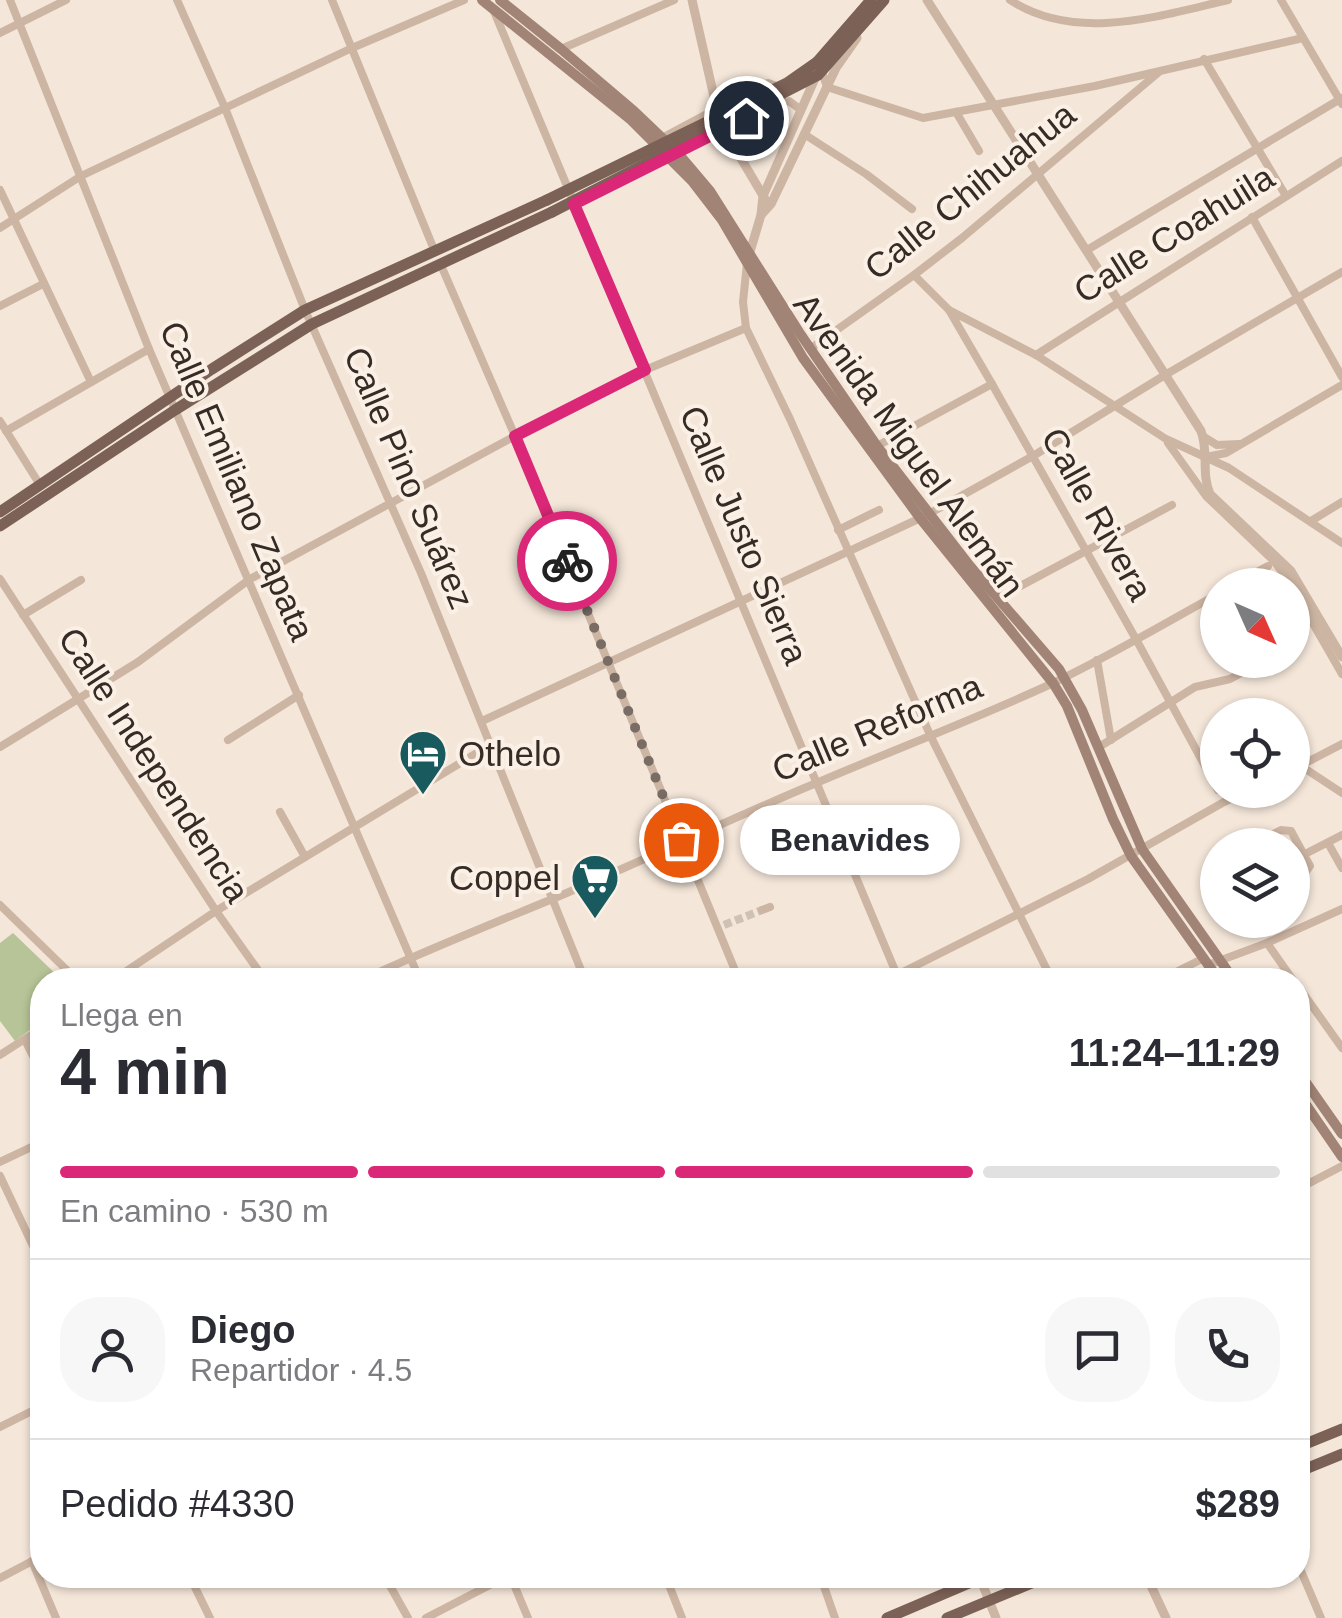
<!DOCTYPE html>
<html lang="es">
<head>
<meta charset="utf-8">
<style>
  :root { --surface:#fff; --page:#f7f7f7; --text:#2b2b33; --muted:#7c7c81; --line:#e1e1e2; --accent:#db2777 }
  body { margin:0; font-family:Arial,sans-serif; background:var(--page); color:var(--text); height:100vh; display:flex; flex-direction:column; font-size:38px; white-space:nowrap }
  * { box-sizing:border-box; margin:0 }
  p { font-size:32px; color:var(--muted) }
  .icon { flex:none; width:55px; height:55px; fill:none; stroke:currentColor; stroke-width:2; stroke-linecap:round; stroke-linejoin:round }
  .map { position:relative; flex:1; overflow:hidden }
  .side { position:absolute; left:30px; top:968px; width:1280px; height:620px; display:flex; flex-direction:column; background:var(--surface); border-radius:40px; box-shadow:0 2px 8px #0004 }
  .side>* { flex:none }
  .needle { width:65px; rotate:135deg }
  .fabs { position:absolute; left:1200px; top:568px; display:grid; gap:20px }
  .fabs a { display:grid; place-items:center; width:110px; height:110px; border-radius:50%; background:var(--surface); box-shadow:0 2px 8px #0004; font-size:50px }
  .pin { position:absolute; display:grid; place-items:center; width:85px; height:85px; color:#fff; margin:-42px; border:5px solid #fff; border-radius:50%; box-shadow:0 2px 10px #0007 }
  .courier { position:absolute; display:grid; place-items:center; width:100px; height:100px; margin:-50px; border:8px solid #db2777; border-radius:50%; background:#fff; color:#222; box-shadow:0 2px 12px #0007 }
  .bubble { position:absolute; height:70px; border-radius:35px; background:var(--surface); box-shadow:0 2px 8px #0004; font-size:32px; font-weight:600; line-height:70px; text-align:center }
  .headline em { font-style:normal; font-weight:600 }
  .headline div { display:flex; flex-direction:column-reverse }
  .headline { display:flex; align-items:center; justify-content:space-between; height:170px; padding:0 30px }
  h1 { font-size:65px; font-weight:600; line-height:75px }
  .bar { display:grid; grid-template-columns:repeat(4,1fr); gap:15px 10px; align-content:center; height:120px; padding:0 30px }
  .bar i { height:12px; border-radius:8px; background:var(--line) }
  .bar .active { background:var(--accent) }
  .bar p { grid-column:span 4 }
  .line { display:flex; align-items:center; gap:25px; padding:0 30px; border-top:2px solid var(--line) }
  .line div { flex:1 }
  .round { display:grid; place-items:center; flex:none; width:105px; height:105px; border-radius:40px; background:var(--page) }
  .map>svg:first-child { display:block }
  .green { fill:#b6c497 }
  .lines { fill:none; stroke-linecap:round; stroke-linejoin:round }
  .minor-tunnel { stroke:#cec1b5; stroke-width:8; stroke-dasharray:8 4; stroke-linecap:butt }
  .minor { stroke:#cdb5a3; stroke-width:8 }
  .tertiary { stroke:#cdb5a3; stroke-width:9 }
  .secondary { stroke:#a18475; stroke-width:10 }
  .primary { stroke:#7b6156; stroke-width:11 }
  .primary-bridge { stroke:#7b6156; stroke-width:11 }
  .done { stroke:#796c65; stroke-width:10; stroke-dasharray:0 18 }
  .route { stroke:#db2777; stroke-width:12 }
  .labels { text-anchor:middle; stroke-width:8; stroke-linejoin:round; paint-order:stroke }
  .street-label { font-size:35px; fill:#372b26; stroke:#fbf0e5 }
  .poi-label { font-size:35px; fill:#372b26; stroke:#fbf0e5; text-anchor:start }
</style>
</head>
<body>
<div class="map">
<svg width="1342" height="1618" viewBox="0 0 1342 1618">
  <rect width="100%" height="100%" fill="#f4e6d9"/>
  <path class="green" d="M13 933 62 980H42V1021L15 1041 0 1021V943Z"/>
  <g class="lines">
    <path class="minor-tunnel" d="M724 925 762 910"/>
    <g class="minor">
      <path d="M10 0 149 349 420 980"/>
      <path d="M177 0 225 108 305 310 421 573 585 980"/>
      <path d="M332 0 435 252 438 250"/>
      <path d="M1010 0C1075 43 1159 16 1228 0"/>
      <path d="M1281 0 1342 104"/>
      <path d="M493 9 899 980"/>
      <path d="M0 33 66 0"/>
      <path d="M561 49 674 0"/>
      <path d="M1204 59 1286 196"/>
      <path d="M822 72 827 87 923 118 1095 86 1303 38"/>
      <path d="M770 106 789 101 801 110"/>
      <path d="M956 112 979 151"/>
      <path d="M804 134 866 174 912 209"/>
      <path d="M660 139 761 85 768 83 777 86"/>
      <path d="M0 190 91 382"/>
      <path d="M1252 217 1342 377"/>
      <path d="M0 228 81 176 352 48 464 0"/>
      <path d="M1087 250 1342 98"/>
      <path d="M440 263 515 436 739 980"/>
      <path d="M747 263 743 302 746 328 790 419 931 737 1052 980"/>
      <path d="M914 275 949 310 992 384 1137 641 1218 790"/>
      <path d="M0 306 43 284"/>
      <path d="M949 310 1036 355 1166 439 1229 468 1342 543"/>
      <path d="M810 349 914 275 962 238 1159 72"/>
      <path d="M1036 355 1342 161"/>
      <path d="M0 421 40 485"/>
      <path d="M6 431 149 349"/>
      <path d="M1204 437 1217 445 1239 444"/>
      <path d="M1168 443 1206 496 1274 561 1292 585"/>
      <path d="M877 446 992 384"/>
      <path d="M1206 457 1226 453 1342 385"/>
      <path d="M1311 521 1342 502"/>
      <path d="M838 530 879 510"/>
      <path d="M0 579 216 911 265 980"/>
      <path d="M1233 585 1268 566"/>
      <path d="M1292 587 1342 674"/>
      <path d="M998 598 1172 505"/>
      <path d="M23 615 81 580"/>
      <path d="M1292 645 1300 641"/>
      <path d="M1097 660 1111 740"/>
      <path d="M482 721 925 516 1033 456 1165 375 1342 272"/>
      <path d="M228 740 299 695"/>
      <path d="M0 747 138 662 250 579 515 436 645 370 746 328"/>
      <path d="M1099 747 1195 687 1230 679 1265 660"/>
      <path d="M1301 766 1342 793"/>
      <path d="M1292 770 1342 744"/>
      <path d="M280 812 305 857"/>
      <path d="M1328 843 1342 868"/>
      <path d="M1253 845 1281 830 1291 831 1310 866 1305 873 1292 881"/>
      <path d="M1305 854 1342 835"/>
      <path d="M0 905 77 980"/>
      <path d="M762 910 770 907"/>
      <path d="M1267 943 1293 980"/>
      <path d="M1208 965 1267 943 1342 909"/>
      <path d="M113 980 216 911 490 745"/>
      <path d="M362 980C424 951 487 926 550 900 639 863 725 821 814 784 893 750 973 720 1051 684 1108 657 1162 625 1218 594"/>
      <path d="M887 980 1088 879 1224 802 1250 790"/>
      <path d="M1160 980 1204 958"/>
      <path d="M1298 986 1342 1048"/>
      <path d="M25 1040 42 1074"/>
      <path d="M0 1055 42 1028"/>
      <path d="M0 1162 42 1142"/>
      <path d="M0 1176 42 1265"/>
      <path d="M1298 1189 1342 1166"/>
      <path d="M0 1427 42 1406"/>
      <path d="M32 1561 56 1618"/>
      <path d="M1298 1564 1321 1618"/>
      <path d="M189 1575 210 1618"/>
      <path d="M384 1575 408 1618"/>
      <path d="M510 1575 528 1618"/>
      <path d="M665 1575 682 1618"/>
      <path d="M820 1575 835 1618"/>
      <path d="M0 1578 42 1556"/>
      <path d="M426 1618 509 1575"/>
    </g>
    <g class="tertiary">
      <path d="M692 0 720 123 765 199"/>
      <path d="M927 0 1201 431C1209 451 1201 474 1210 494L1291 571 1342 657"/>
      <path d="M761 215 771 204 836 68 857 38"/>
      <path d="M749 255 761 215 763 196 817 74"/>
      <path d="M1146 1575 1166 1618"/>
      <path d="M980 1578 996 1618"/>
    </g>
    <g class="secondary">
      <path d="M482 0 630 119 692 181 722 220 803 358 920 518 1053 683 1067 706 1113 819 1131 856 1219 980"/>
      <path d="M500 0 561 49 634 111 677 152 710 191 799 332 877 446 970 566 1059 669 1082 710 1142 849 1234 980"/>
      <path d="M1298 1071 1342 1134"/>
      <path d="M1298 1093 1342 1157"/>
    </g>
    <g class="primary">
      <path d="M817 62 871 0"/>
      <path d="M0 512 212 369 305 310 547 200"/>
      <path d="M0 526 175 410 312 324 552 212"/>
      <path d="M1298 1447 1342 1429"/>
      <path d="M1298 1472 1342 1454"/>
      <path d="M887 1618 988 1575"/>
      <path d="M947 1618 1051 1575"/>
    </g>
    <g class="primary-bridge">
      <path d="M547 200 787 83 817 62"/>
      <path d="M552 212 818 75 884 0"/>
    </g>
  </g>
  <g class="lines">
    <path class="done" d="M567 561 681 840"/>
    <path class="route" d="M567 561 515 436 645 370 574 204 746 118"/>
  </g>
  <defs>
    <g id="hotel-pin" transform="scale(2.5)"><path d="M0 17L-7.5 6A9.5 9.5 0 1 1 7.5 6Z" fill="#185a5d" stroke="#fbf0e5"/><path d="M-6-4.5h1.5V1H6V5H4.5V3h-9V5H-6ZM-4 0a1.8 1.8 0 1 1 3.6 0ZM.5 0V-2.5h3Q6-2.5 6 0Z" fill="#fff"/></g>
    <g id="supermarket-pin" transform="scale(2.5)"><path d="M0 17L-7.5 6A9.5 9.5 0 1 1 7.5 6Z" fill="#185a5d" stroke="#fbf0e5"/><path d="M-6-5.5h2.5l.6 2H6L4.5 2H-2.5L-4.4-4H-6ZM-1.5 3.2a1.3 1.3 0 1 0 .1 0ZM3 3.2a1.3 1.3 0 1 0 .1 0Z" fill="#fff"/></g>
  </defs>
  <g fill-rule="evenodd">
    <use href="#hotel-pin" x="423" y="754"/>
    <use href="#supermarket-pin" x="595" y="878"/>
  </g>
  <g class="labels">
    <g class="street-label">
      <text transform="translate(970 191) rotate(-39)" y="12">Calle Chihuahua</text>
      <text transform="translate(1174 234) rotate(-32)" y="12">Calle Coahuila</text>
      <text transform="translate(909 445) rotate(54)" y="12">Avenida Miguel Alemán</text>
      <text transform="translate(409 478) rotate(67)" y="12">Calle Pino Suárez</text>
      <text transform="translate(237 481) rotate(67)" y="12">Calle Emiliano Zapata</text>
      <text transform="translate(1097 514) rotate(61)" y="12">Calle Rivera</text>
      <text transform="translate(744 535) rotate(67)" y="12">Calle Justo Sierra</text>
      <text transform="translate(877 728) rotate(-23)" y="12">Calle Reforma</text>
      <text transform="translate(154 765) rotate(57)" y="12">Calle Independencia</text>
    </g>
    <g class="poi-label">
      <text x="458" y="766">Othelo</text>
      <text x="560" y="890" text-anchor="end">Coppel</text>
    </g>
  </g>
</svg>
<div class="fabs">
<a><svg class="needle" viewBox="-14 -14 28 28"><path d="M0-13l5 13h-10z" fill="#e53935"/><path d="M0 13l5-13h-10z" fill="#7c7c81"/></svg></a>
<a><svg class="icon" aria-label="locate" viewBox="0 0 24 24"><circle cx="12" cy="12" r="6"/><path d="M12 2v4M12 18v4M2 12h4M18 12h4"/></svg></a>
<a><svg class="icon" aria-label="layers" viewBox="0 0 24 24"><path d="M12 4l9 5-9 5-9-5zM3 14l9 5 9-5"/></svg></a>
</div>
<div class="pin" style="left:681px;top:840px;background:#ea580c"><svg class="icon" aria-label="bag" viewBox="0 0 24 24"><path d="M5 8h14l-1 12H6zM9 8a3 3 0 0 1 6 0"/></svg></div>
<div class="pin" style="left:746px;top:118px;background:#1f2937"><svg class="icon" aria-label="home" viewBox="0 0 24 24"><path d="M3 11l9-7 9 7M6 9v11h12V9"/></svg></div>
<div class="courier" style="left:567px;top:561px"><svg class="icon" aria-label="bike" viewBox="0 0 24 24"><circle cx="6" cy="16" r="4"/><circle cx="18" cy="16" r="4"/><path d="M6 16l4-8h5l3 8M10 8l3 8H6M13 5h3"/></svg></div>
<div class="bubble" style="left:740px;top:805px;width:220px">Benavides</div>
<section class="side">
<div class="headline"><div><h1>4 min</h1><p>Llega en</p></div><em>11:24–11:29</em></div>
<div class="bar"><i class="active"></i><i class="active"></i><i class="active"></i><i></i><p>En camino · 530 m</p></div>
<div class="line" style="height:180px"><a class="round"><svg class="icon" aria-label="person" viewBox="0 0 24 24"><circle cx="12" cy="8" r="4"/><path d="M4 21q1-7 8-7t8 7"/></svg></a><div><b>Diego</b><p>Repartidor · 4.5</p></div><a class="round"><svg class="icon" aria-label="chat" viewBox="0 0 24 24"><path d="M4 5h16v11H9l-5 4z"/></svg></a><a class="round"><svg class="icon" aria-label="phone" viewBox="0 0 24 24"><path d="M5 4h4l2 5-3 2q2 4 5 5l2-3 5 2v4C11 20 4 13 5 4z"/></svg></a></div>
<div class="line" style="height:130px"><div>Pedido #4330</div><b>$289</b></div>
</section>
</div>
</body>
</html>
